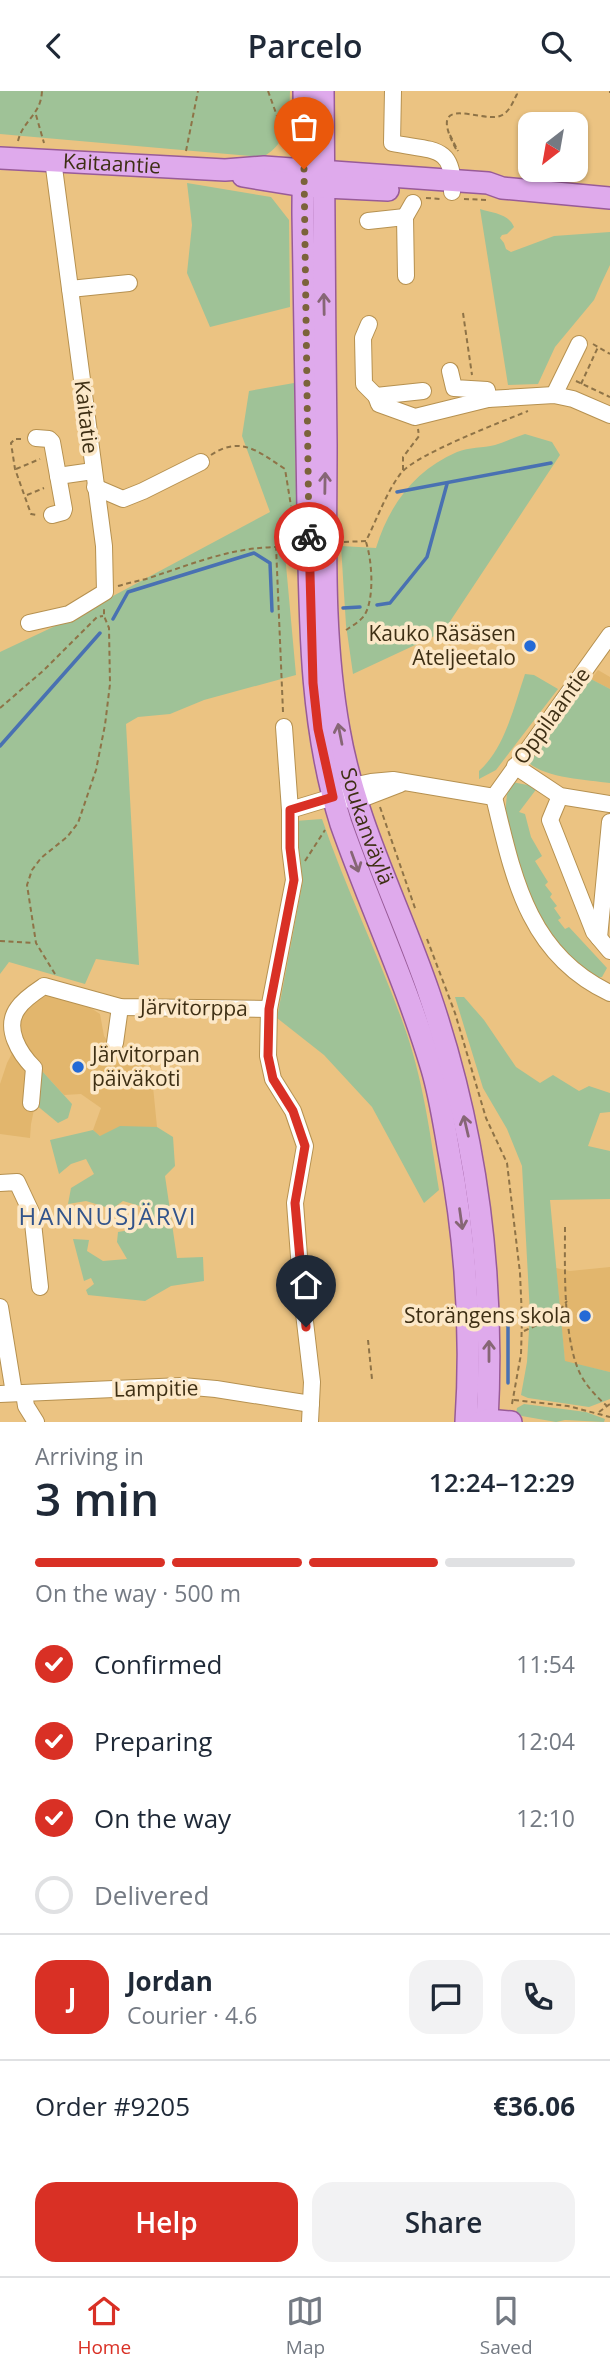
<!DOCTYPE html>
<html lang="en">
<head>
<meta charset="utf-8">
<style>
  :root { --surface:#fff; --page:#f2f2f3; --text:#1f2937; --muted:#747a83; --line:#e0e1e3; --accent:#d93025 }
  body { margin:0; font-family:"Open Sans",sans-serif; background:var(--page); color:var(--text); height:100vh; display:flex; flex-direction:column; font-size:26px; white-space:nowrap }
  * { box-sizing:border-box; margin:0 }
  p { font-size:23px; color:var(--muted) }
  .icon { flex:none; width:38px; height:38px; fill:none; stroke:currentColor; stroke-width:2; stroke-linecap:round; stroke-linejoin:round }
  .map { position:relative; height:1331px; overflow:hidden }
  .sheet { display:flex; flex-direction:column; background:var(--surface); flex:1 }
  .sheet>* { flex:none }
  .needle { width:46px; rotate:211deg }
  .tools { position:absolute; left:518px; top:21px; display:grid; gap:14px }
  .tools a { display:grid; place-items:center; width:70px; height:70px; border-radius:14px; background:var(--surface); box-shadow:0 2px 5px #0004; font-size:35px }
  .pin { position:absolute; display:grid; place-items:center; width:60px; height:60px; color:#fff; margin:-72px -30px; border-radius:50% 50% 50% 0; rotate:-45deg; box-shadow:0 0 7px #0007 }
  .pin .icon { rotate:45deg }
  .courier { position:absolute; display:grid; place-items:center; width:70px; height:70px; margin:-35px; border:5px solid #d93025; border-radius:50%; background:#fff; color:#222; box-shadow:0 2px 9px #0007 }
  .summary em { font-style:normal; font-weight:600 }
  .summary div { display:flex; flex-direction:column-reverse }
  .summary { display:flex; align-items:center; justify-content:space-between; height:119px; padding:0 35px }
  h1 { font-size:46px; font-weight:600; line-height:52px }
  .bar { display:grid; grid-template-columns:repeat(4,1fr); gap:10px 7px; align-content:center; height:84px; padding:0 35px }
  .bar i { height:9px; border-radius:5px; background:var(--line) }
  .bar .active { background:var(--accent) }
  .bar p { grid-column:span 4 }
  .line { display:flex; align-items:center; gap:18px; padding:0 35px; border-top:2px solid var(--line) }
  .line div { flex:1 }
  .round { display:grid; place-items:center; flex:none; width:74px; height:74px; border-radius:21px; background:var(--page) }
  ol { padding:0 35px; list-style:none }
  li { display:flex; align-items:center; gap:21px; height:77px }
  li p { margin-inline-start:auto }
  li .icon { padding:7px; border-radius:50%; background:var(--accent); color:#fff; stroke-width:4 }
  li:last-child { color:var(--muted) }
  li i { width:38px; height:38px; border:4px solid var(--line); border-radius:50% }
  .primary-button { display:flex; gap:14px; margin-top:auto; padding:14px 35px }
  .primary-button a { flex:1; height:80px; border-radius:21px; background:var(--accent); color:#fff; font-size:28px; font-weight:600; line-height:80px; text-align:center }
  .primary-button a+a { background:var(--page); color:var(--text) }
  header { display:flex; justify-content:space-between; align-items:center; height:91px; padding:0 35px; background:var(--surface); font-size:32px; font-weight:600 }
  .dock { display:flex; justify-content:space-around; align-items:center; height:98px; border-top:2px solid var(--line); background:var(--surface); font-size:19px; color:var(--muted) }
  .dock a { display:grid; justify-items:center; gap:4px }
  .dock .active { color:var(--accent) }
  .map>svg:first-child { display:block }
  .built { fill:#e2b66d }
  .green { fill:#9fc297 }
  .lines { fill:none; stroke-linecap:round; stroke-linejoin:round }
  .stream { stroke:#4971b2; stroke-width:3.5 }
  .minor-casing { stroke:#b69150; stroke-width:18 }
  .major-casing { stroke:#985b98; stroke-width:24 }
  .path { stroke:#8e7347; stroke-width:2; stroke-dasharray:5 3.5; stroke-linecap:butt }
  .minor { stroke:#fff; stroke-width:16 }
  .major { stroke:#dfaaec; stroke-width:21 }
  .oneway { stroke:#866675 }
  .done { stroke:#7b633a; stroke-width:7; stroke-dasharray:0 12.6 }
  .route { stroke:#d93025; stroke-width:9 }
  .poi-dot { fill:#246ad6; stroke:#fce8c8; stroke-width:2.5 }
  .labels { text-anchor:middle; stroke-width:7; stroke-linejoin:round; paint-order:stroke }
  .street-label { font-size:21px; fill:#3e2f14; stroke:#fce8c8 }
  .poi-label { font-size:21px; fill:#3e2f14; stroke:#fce8c8; text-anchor:end }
  .quarter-label { font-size:24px; letter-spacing:2px; fill:#31538b; stroke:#fce8c8 }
</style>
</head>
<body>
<header><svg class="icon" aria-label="back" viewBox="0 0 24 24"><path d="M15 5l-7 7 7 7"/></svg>Parcelo<svg class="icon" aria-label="search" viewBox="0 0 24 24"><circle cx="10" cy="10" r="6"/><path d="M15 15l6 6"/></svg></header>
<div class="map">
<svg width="610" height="1331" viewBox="0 0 610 1331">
  <rect width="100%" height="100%" fill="#ebc382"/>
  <g class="built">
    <path d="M598 579 610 586V598L591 588Z"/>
    <path d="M53 901 83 912 100 923 104 945 108 951 107 959 150 965 157 1036 143 1041 100 1045 93 1039 101 1017 81 1003 64 1004 42 980 31 1033 30 1047 0 1043V993L7 972 18 951 17 928 32 908 42 907Z"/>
    <path d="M610 1176V1281L565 1271 556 1177 570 1180Z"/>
  </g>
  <g class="green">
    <path d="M0 0H290C289 27 289 51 263 66L0 43Z"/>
    <path d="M187 92 271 106 289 129 290 216 210 236 187 182 192 134Z"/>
    <path d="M480 118C493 122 509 123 514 136L507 143 502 144 500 147 504 152 506 158 511 161 554 145 610 141V174L601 193 594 209 555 256 538 293 508 294Z"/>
    <path d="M294 292 297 448 284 452 296 584 204 609 170 623 138 626 126 633 139 874 96 868 85 893 9 871 0 883V561L70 528 270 421 242 345 249 300Z"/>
    <path d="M525 343 552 351 560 364 443 541 353 583 346 534 341 455 376 457C389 414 415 379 457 361 469 356 483 357 495 354 505 351 515 346 525 343Z"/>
    <path d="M525 583 534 584 558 598 496 679 479 688V680C505 657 514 615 525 583Z"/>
    <path d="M591 588 610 598V692C588 689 546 687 529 672Z"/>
    <path d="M512 691 538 696 519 721 525 723 531 746 542 765 535 770 548 791 545 794 552 803 550 806 557 815 554 817 561 827 558 829 565 838 569 836 607 877 602 886 596 887 576 873 550 845 530 809 505 724 507 703Z"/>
    <path d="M322 728C346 798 378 863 403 932 423 986 430 1043 439 1099L424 1112 372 1016 324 964 277 927 303 789 295 754V730Z"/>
    <path d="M455 906H464L484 929 516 976 540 992 553 984 579 1000 589 995 610 1002V1021L600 1022 588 1055 610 1060V1108L550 1109 565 1270 610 1281V1308L589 1316 528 1307 521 1304 527 1271 530 1223 522 1075 507 1038 483 997Z"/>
    <path d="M42 980 72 1013 68 1027 58 1032 35 1013Z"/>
    <path d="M120 1035 157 1036 173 1046 175 1075 165 1085 177 1167 203 1166 204 1190 171 1195 145 1210 88 1204 86 1199 94 1193 91 1187 84 1190 73 1148 89 1149 87 1160 103 1170 127 1168 117 1151 118 1141 142 1137 140 1115 123 1110 112 1118 86 1110 68 1113 71 1097 94 1083 86 1068 71 1073 59 1083 50 1049 93 1039 100 1045Z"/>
    <path d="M524 1313 586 1321 605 1328 604 1331 565 1329 556 1331 516 1324 517 1317Z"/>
  </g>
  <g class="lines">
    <g class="stream">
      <path d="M397 401 551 372"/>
      <path d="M377 514 390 512 427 466 447 393"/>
      <path d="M343 517 360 516"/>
      <path d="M113 528 128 501 254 462 270 472 272 520"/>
      <path d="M0 655 100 542"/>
      <path d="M508 1292V1229"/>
    </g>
    <g class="minor-casing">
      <g id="minor">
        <path d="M393 0 392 52C430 60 456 53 452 101"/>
        <path d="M368 130 405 126"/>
        <path d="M406 185 405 126 413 112"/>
        <path d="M70 198 129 192"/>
        <path d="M369 233 363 247 364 293 376 305"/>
        <path d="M450 280 454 297 487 299 488 308"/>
        <path d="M423 300 376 305 379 313 415 326 488 308 554 304 573 308 610 324"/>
        <path d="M554 304 579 253"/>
        <path d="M36 347 49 348 52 351 64 418 63 421 52 424"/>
        <path d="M58 385 93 380"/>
        <path d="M95 396 123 408 143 400 201 371"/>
        <path d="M29 532 69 523 105 501 104 455 53 69"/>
        <path d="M284 636 290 719"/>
        <path d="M515 675 560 705 610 713"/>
        <path d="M560 705 550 729 594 841 610 860"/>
        <path d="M494 706C513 785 528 864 610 902"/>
        <path d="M494 706 610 544"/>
        <path d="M345 708 356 710 400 693"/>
        <path d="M599 847 610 731"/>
        <path d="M115 952 120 916"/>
        <path d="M31 1012 34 977C20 963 3 937 18 917 24 908 35 901 44 895L120 916 269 918"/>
        <path d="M0 1092 17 1091 32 1123 40 1196"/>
        <path d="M0 1216 14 1302"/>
        <path d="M24 1302 26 1315 36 1331"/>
        <path d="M0 1303 182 1295 216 1298 311 1313"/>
        <path d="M310 1331 312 1291 302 1205 295 1112 305 1055 293 1020 273 988 268 965 269 918 294 789 290 757V719L333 706 352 695 371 691 393 689 494 706"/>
      </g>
    </g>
    <g class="major-casing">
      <g id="major">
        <path d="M304 0C305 41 303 81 303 122 304 221 306 320 308 418 310 525 309 631 341 733 370 815 407 894 432 978 440 1005 444 1033 449 1061 466 1151 472 1240 466 1331"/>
        <path id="s1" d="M323 0C323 118 325 236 326 354 326 449 322 545 339 639 355 731 399 814 429 902 477 1042 495 1184 487 1331"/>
        <path id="s2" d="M0 67 225 79 264 76 488 92 502 97 610 107"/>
        <path d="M243 85 304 95 388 99"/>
        <path d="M480 1331 487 1329 511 1331"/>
      </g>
    </g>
    <g class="path">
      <path d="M268 0 281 36 288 47"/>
      <path d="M609 1H610"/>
      <path d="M36 24 44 52"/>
      <path d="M450 44 458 60"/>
      <path d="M18 50C23 29 41 24 42 0"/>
      <path d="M456 58C425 0 481 32 500 25 509 22 513 11 517 3L515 0"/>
      <path d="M186 60 198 0"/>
      <path d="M426 107 441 108"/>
      <path d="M464 108 487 109"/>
      <path d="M463 222 472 284"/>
      <path d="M593 253 610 263"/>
      <path d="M576 290 610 306"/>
      <path d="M581 293 598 256"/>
      <path d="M21 348H15L11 352 15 378 31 423 37 424"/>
      <path d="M211 364C241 344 259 361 285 378L291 415"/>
      <path d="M16 378 40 368"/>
      <path d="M403 379V366L419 345 418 338"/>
      <path d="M27 404 44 397"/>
      <path d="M344 451 366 450C377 428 386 402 401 382 417 363 501 331 528 320"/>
      <path d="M118 495C128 492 139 490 149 487 201 470 237 454 292 456"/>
      <path d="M346 539C352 535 359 531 364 525 375 508 372 469 366 451"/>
      <path d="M0 617 44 579 97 526 103 525"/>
      <path d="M283 621 276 455 282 448 292 421"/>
      <path d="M380 716 416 820"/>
      <path d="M305 770 325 739"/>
      <path d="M427 848 455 922 486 1027 507 1072 520 1182 522 1228 521 1263 512 1313"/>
      <path d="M0 850 34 852"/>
      <path d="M55 883 36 852 27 794 32 779 41 767 67 746 78 732 96 679 105 634 110 593 109 537 104 525V517"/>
      <path d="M565 1136C565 1176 562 1259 585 1291 591 1300 599 1308 607 1315"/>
      <path d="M524 1240 555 1226 567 1210"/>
      <path d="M368 1249 372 1288"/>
      <path d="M514 1309 568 1315 610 1326"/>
      <path d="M599 1321 610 1313"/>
    </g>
    <use href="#minor" class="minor"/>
    <use href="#major" class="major"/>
  </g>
  <defs><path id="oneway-shaft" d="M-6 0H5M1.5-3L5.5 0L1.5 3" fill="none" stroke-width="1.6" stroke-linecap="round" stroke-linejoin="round" transform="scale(1.75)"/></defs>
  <g class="oneway">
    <use href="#oneway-shaft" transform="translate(324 213) rotate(-91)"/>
    <use href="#oneway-shaft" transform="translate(325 392) rotate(-89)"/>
    <use href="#oneway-shaft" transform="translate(340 643) rotate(-101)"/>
    <use href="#oneway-shaft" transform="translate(355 771) rotate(70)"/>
    <use href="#oneway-shaft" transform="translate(466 1035) rotate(-103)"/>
    <use href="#oneway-shaft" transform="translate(461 1128) rotate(82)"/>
    <use href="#oneway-shaft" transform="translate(489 1260) rotate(-90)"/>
  </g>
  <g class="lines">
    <path class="done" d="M304 78 309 446"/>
    <path class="route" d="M306 1236 295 1112 305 1055 293 1020 273 988 268 965 269 918 294 789 290 757V719L333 706 318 638 313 592 309 446"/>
  </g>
  <g class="poi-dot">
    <circle cx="530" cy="555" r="7"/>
    <circle cx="78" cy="976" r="7"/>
    <circle cx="585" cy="1225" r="7"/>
  </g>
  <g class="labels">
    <g class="street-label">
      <text dy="7" stroke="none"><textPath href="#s2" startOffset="112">Kaitaantie</textPath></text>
      <text transform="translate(86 326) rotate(83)" y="7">Kaitatie</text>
      <text transform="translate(552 625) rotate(-54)" y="7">Oppilaantie</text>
      <text dy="7" stroke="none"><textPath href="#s1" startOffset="740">Soukanväylä</textPath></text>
      <text transform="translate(194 917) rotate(1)" y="7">Järvitorppa</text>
      <text transform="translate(156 1298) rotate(-1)" y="7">Lampitie</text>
    </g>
    <g class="poi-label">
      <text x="516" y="550">Kauko Räsäsen<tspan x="516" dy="24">Ateljeetalo</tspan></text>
      <text x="92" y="971" text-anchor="start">Järvitorpan<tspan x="92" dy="24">päiväkoti</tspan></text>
      <text x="571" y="1232">Storängens skola</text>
    </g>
    <g class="quarter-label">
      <text x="108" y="1134">HANNUSJÄRVI</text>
    </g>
  </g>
</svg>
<div class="tools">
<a><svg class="needle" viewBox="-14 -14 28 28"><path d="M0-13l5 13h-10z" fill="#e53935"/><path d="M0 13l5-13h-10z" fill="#747a83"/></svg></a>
</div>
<div class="pin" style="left:304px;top:78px;background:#ea580c"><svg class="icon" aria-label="bag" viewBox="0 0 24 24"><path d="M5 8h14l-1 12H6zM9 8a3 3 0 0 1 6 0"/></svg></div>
<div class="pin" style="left:306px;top:1236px;background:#1f2937"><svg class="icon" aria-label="home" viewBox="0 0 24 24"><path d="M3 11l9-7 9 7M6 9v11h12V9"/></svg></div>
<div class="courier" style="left:309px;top:446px"><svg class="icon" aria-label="bike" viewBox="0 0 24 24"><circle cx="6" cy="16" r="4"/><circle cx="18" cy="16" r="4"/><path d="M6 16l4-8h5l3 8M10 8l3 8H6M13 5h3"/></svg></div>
</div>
<section class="sheet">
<div class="summary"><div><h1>3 min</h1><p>Arriving in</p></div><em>12:24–12:29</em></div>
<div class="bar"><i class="active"></i><i class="active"></i><i class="active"></i><i></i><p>On the way · 500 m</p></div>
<ol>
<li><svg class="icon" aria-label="check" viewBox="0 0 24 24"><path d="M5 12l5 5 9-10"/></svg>Confirmed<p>11:54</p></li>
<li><svg class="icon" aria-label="check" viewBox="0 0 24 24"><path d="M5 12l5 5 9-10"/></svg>Preparing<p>12:04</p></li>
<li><svg class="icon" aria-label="check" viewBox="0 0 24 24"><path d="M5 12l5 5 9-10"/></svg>On the way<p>12:10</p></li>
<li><i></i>Delivered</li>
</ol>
<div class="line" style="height:126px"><b class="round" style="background:var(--accent);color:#fff">J</b><div><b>Jordan</b><p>Courier · 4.6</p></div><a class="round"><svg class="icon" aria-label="chat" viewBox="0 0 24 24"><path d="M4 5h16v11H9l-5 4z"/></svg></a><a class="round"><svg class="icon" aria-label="phone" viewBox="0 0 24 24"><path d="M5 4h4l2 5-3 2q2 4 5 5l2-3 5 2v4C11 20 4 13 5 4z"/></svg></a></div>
<div class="line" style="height:91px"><div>Order #9205</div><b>€36.06</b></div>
<div class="primary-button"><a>Help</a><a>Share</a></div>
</section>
<nav class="dock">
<a class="active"><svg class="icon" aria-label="home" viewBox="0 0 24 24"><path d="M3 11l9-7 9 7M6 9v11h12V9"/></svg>Home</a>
<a><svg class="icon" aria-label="map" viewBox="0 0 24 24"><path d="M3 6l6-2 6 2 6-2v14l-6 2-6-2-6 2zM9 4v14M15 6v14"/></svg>Map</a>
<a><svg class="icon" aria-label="saved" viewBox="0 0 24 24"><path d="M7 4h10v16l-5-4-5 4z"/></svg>Saved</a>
</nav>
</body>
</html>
